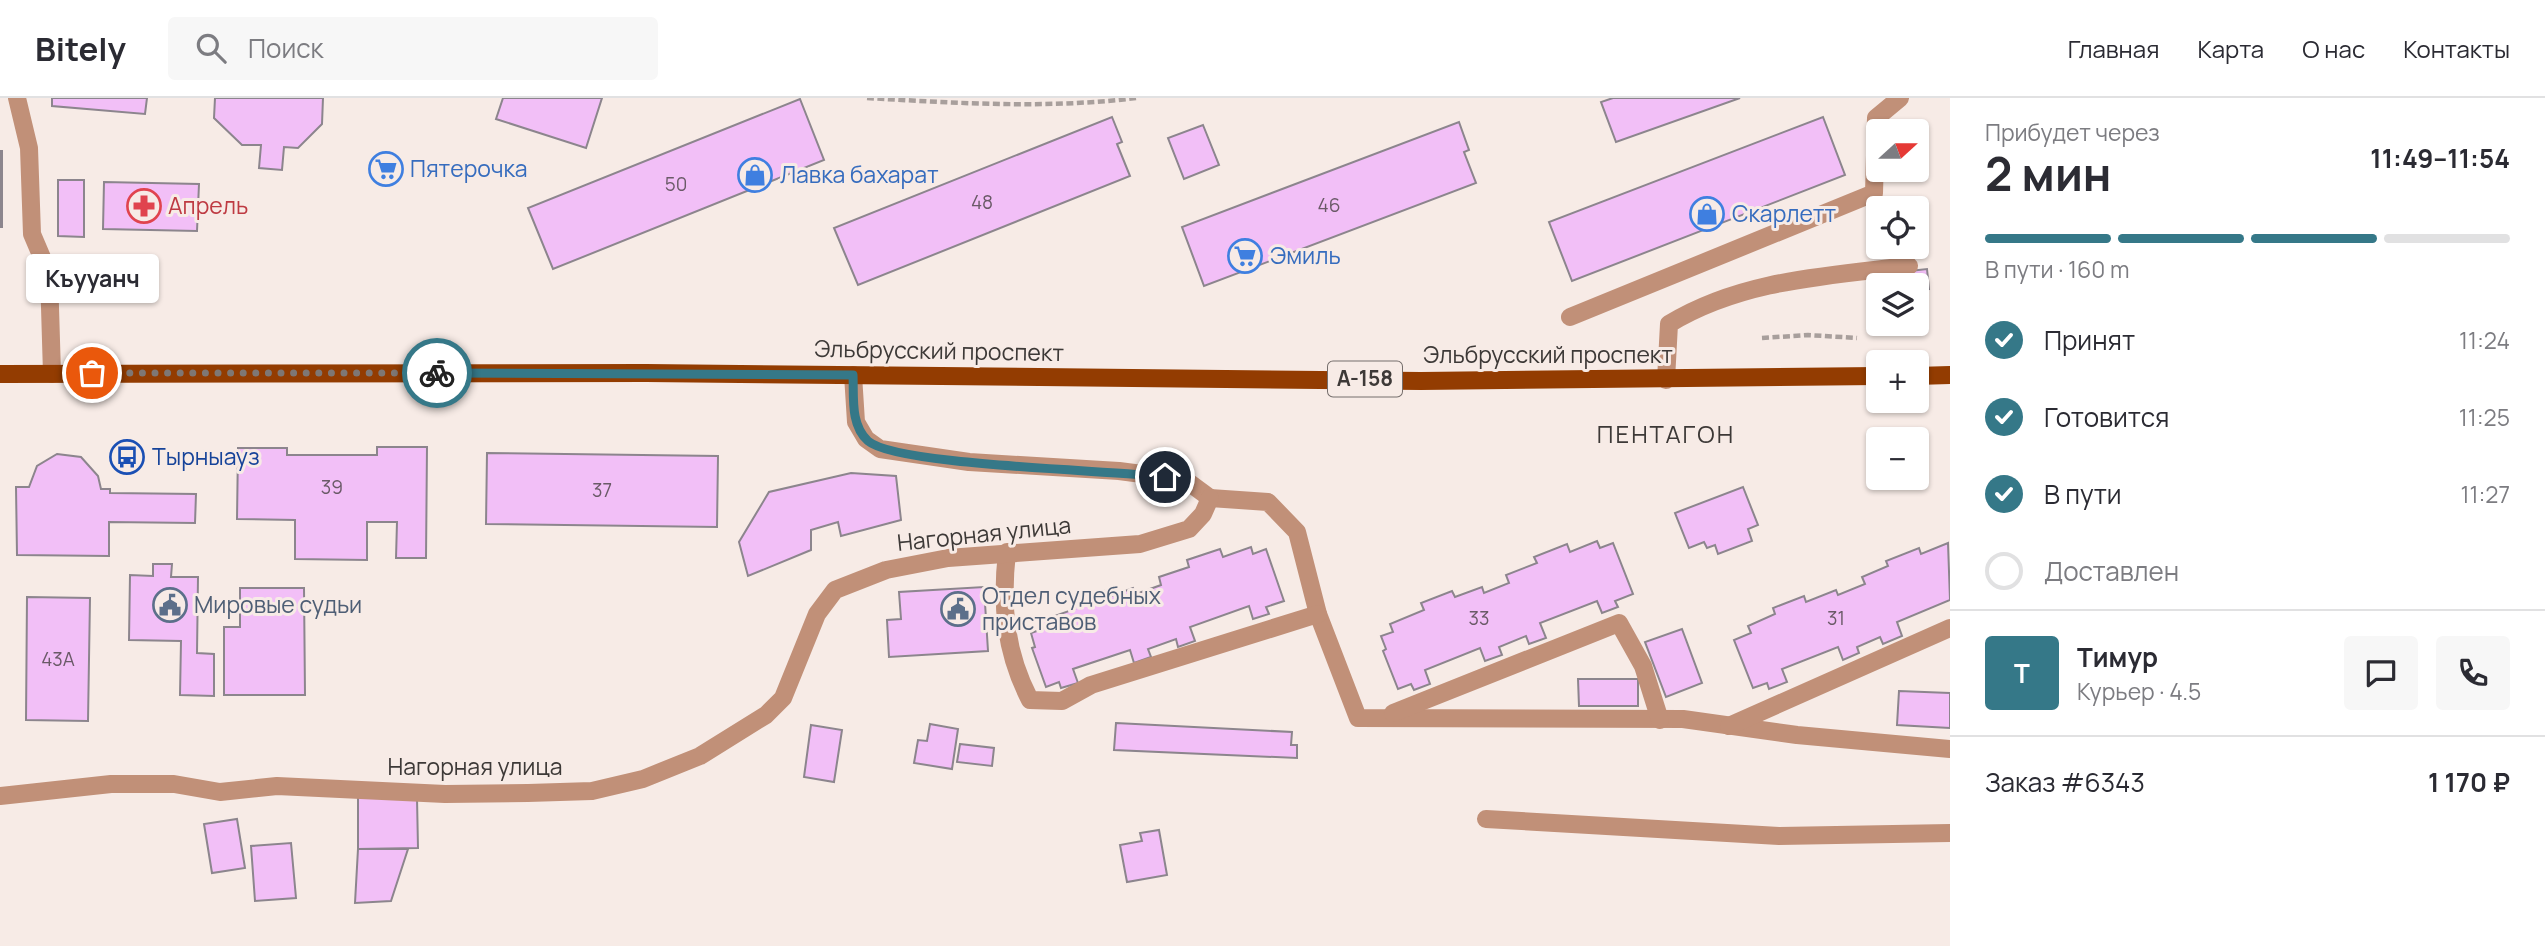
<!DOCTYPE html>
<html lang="ru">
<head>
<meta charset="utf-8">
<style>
  :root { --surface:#fff; --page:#f7f7f7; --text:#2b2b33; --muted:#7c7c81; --line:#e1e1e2; --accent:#357888 }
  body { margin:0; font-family:Manrope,sans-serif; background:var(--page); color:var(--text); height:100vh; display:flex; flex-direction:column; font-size:26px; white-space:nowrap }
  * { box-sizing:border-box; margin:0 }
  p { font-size:23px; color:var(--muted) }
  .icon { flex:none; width:38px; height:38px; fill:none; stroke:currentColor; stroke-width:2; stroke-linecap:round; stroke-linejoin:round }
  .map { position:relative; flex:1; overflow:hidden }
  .details { display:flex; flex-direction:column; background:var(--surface); width:595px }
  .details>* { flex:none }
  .needle { width:46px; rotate:69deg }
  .fabs { position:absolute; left:1866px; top:21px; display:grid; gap:14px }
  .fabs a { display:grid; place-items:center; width:63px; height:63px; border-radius:7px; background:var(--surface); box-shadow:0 2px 5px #0004; font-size:35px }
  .pin { position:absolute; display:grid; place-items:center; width:60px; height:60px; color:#fff; margin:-30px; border:4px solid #fff; border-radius:50%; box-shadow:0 2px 7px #0007 }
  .courier { position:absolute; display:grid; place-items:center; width:70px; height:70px; margin:-35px; border:5px solid #357888; border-radius:50%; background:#fff; color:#222; box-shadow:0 2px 9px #0007 }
  .bubble { position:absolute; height:49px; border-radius:7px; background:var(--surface); box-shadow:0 2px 5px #0004; font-size:23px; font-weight:700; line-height:49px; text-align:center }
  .summary em { font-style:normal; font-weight:700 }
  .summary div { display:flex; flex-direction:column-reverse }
  .summary { display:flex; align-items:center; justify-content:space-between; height:119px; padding:0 35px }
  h1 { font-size:46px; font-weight:700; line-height:52px }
  .bar { display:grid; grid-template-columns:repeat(4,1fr); gap:10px 7px; align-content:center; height:84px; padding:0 35px }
  .bar i { height:9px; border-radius:5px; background:var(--line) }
  .bar .on { background:var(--accent) }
  .bar p { grid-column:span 4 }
  .line { display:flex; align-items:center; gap:18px; padding:0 35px; border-top:2px solid var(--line) }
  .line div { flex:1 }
  .round { display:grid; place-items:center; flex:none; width:74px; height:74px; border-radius:7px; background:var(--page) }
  ol { padding:0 35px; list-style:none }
  li { display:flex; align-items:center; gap:21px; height:77px }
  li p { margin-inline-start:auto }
  li .icon { padding:7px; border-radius:50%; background:var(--accent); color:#fff; stroke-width:4 }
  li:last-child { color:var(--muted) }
  li i { width:38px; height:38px; border:4px solid var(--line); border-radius:50% }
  header { display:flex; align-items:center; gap:42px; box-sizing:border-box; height:98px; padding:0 35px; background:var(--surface); border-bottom:2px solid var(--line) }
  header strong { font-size:33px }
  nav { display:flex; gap:38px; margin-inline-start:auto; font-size:24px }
  .search { width:490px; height:63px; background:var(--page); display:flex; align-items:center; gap:18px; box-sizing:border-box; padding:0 24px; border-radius:7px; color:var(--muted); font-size:26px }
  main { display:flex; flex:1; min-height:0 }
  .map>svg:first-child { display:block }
  .building { fill:#f2bff7; stroke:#8c858d; stroke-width:2 }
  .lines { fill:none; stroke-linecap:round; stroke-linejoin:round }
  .path { stroke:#a89f9c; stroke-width:4.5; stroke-dasharray:7 3.5; stroke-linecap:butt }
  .minor { stroke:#c19078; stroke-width:18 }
  .major { stroke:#933c01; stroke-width:18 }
  .done { stroke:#7e7774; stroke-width:7; stroke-dasharray:0 12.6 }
  .route { stroke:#357888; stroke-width:9 }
  .labels { text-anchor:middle; stroke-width:6; stroke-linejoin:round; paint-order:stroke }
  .number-label { font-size:19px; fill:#6a5a67 }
  .shield { fill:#f7ebe6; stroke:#756e6c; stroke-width:2 }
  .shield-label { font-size:21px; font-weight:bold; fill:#3d3937 }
  .shop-label { font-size:23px; fill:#366cbe; stroke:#f7ebe6; text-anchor:start }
  .health-label { font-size:23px; fill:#be3a42; stroke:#f7ebe6; text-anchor:start }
  .street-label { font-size:23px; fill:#3d3937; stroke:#f7ebe6 }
  .transit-label { font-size:23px; fill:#164399; stroke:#f7ebe6; text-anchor:start }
  .service-label { font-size:23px; fill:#4e5e75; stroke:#f7ebe6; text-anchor:start }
  .neighbourhood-label { font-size:24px; letter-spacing:2px; fill:#3d3937; stroke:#f7ebe6 }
</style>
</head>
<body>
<header>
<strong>Bitely</strong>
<div class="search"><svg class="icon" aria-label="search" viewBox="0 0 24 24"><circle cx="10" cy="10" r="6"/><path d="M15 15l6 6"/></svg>Поиск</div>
<nav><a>Главная</a><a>Карта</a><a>О нас</a><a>Контакты</a></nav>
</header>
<main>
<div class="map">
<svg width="1950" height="848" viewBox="0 0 1950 848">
  <rect width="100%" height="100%" fill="#f7ebe6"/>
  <g class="building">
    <path d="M52 0H147L145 16 52 8Z"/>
    <path d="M215 0H323L322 26 298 50 284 49 282 72 259 70 261 47H242L214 20Z"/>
    <path d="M503 0H602L586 50 496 21Z"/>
    <path d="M1613 0H1740L1616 44 1601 4Z"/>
    <path d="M800 1 824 62 553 171 528 110Z"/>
    <path d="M1112 19 1122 44 1117 46 1130 78 858 187 834 130Z"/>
    <path d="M1823 19 1845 77 1572 183 1549 124Z"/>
    <path d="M1459 24 1469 52 1464 54 1476 85 1204 188 1182 129Z"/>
    <path d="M1203 27 1219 67 1184 81 1168 40Z"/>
    <rect x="0" y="53" width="2" height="76"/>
    <path d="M58 82H84V139L58 138Z"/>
    <path d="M104 84 199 86 197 133 103 131Z"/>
    <path d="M1927 171 1929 191 1916 192V187H1911L1910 173Z"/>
    <path d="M377 349H427L426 460H396L397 424H367V462L295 461V422L237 421 238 350H287V357H377Z"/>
    <path d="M487 355 718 358 717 429 486 426Z"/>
    <path d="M57 356 81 359 98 378 101 391H110V395L196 396 195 425 109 424V458L17 457 16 389H29L37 368Z"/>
    <path d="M851 375 896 378 901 422 841 438 838 424 811 432V452L748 478 739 444 769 394Z"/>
    <path d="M1743 389 1758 427 1748 431 1752 443 1718 456 1715 447 1707 450 1704 444 1689 450 1675 415Z"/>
    <path d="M1597 443 1600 450 1613 445 1633 496 1615 503 1618 509 1602 515 1597 503 1540 525 1546 540 1529 546 1526 538 1499 549 1502 557 1485 563 1480 550 1425 572 1430 586 1414 592 1411 586 1398 591 1383 553 1386 551 1381 538 1393 534 1390 526 1424 512 1421 505 1452 493 1455 499 1482 489 1484 495 1509 485 1506 477 1537 465 1534 459 1567 446 1570 454Z"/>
    <path d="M1948 445 1950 502 1897 524 1902 538 1883 546 1880 539 1857 549 1859 555 1843 562 1838 549 1782 571 1787 584 1769 591 1767 585 1753 590 1734 542 1751 535 1748 528 1775 516 1773 510 1804 498 1806 504 1836 492 1838 497 1865 486 1862 479 1888 468 1886 463 1919 450 1921 456Z"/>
    <path d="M1251 449 1253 456 1266 451 1284 503 1266 509 1269 516 1253 521 1249 508 1190 529 1195 543 1178 549 1176 541 1148 551 1151 559 1134 565 1130 552 1073 571 1078 585 1061 590 1059 584 1046 589 1032 550 1035 549 1031 535 1043 531 1040 523 1075 511 1072 503 1104 493 1106 500 1133 490 1136 496 1161 487 1159 479 1189 469 1187 462 1220 451 1223 459Z"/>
    <path d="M153 466H172L171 479H198L197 555 214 556V598L180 597 181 543 129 542 130 477 153 478Z"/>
    <path d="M984 489 988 553 889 559 887 522 901 521 899 494Z"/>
    <path d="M240 490H304L305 597H224V529H240Z"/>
    <path d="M27 499 90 500 88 623 26 622Z"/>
    <path d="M1682 531 1702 585 1666 599 1645 544Z"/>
    <path d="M1578 581H1638V608H1579Z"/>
    <path d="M1899 593 1950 595V630L1897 627Z"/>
    <path d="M1116 625 1292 634 1291 647H1297V660L1114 652Z"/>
    <path d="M930 626 958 631 952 671 914 665 918 642 927 643Z"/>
    <path d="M811 627 842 632 834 684 804 679Z"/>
    <path d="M960 646 994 650 992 668 957 664Z"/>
    <path d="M358 696 417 700 418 750 358 751Z"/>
    <path d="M237 721 245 770 212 775 204 726Z"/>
    <path d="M1159 732 1167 777 1127 784 1120 747 1142 743 1140 735Z"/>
    <path d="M291 745 296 800 255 803 251 748Z"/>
    <path d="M358 751H408L391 803 355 805Z"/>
  </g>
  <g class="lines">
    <g class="path">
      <path d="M867 0C955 5 1047 11 1136 0"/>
      <path d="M1762 240 1808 237 1857 240"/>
    </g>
    <g class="minor">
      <path d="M17 0 29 50 32 136 49 176 52 276"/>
      <path d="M1570 219 1874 95 1876 20 1900 0"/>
      <path d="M853 277 856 324 866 341 880 351 969 364 1119 373 1165 379 1191 386 1210 400"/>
      <path d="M1666 282 1669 226C1741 182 1826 178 1909 168"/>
      <path d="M1210 400 1268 404 1297 434 1318 516 1358 620 1683 621 1797 637 1950 651"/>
      <path d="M1007 454C1001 507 1005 554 1030 602L1062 603 1091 587 1318 516"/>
      <path d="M1393 615 1619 525 1643 568 1660 622"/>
      <path d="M1729 628 1950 530"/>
      <path d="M0 698 111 686H174L220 694 277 688 445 696 528 695 592 693 643 681 700 658 766 617 783 600 817 516 835 492 886 472 948 460 1140 446 1189 431 1203 416 1210 400"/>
      <path d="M1486 721 1779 738 1950 735"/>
    </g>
    <g class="major">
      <path d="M0 276 646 275 1421 283 1878 278"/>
      <path d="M1916 278 1950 277"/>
    </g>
  </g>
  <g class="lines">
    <path class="done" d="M92 275H437"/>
    <path class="route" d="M437 275 853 277C854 298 850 327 868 343 897 368 1112 372 1165 379"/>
  </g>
  <defs>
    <g id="supermarket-ring" transform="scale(1.75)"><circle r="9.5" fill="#f7ebe6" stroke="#3f7fe0" stroke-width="1.5"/><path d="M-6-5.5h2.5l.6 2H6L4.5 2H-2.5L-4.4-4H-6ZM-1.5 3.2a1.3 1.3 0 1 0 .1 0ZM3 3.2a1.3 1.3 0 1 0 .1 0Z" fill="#3f7fe0"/></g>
    <g id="shop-ring" transform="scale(1.75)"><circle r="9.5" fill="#f7ebe6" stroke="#3f7fe0" stroke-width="1.5"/><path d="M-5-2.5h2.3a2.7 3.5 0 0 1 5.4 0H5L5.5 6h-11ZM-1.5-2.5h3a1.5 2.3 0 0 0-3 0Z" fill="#3f7fe0"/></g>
    <g id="pharmacy-ring" transform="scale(1.75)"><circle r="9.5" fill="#f7ebe6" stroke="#e0444e" stroke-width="1.5"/><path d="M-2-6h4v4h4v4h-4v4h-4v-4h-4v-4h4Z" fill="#e0444e"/></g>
    <g id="bus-ring" transform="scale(1.75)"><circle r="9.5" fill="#f7ebe6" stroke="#1a4fb4" stroke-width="1.5"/><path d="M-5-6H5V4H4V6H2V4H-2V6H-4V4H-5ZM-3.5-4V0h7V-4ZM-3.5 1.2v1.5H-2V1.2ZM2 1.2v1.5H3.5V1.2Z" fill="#1a4fb4"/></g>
    <g id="civic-ring" transform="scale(1.75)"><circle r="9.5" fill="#f7ebe6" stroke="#5c6f8a" stroke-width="1.5"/><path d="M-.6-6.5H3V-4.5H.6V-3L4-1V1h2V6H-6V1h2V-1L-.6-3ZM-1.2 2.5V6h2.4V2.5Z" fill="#5c6f8a"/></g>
  </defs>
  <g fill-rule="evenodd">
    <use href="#supermarket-ring" x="386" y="71"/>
    <use href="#shop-ring" x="755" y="77"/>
    <use href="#pharmacy-ring" x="144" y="108"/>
    <use href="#shop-ring" x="1707" y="116"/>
    <use href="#supermarket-ring" x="1245" y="158"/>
    <use href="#bus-ring" x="127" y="359"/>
    <use href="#civic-ring" x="170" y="507"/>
    <use href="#civic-ring" x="958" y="511"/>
  </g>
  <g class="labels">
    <g class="number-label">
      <text x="676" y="93">50</text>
      <text x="982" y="111">48</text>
      <text x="1329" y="114">46</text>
      <text x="332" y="396">39</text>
      <text x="602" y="399">37</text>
      <text x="1479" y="527">33</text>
      <text x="1836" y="527">31</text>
      <text x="58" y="568">43А</text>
    </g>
    <rect class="shield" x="1328" y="263.5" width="74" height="35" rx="5"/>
    <g class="shield-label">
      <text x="1365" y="288">А-158</text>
    </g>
    <g class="shop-label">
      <text x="410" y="79">Пятерочка</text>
      <text x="780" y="85">Лавка бахарат</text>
      <text x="1732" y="124">Скарлетт</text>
      <text x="1270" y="166">Эмиль</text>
    </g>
    <g class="health-label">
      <text x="168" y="116">Апрель</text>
    </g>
    <g class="street-label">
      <text transform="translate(939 253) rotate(1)" y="8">Эльбрусский проспект</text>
      <text x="1548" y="265">Эльбрусский проспект</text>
      <text transform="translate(984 436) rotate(-6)" y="8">Нагорная улица</text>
      <text x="475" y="677">Нагорная улица</text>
    </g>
    <g class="transit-label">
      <text x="152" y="367">Тырныауз</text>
    </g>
    <g class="service-label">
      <text x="982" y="506">Отдел судебных<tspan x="982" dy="26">приставов</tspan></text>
      <text x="194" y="515">Мировые судьи</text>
    </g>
    <g class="neighbourhood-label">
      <text x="1666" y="345">ПЕНТАГОН</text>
    </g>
  </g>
</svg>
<div class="fabs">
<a><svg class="needle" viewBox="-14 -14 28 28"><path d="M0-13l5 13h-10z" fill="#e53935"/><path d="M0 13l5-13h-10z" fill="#7c7c81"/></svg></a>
<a><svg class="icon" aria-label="locate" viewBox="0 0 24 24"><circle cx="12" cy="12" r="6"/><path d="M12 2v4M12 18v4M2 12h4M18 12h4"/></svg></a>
<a><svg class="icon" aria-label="layers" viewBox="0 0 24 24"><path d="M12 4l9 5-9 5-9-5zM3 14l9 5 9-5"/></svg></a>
<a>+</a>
<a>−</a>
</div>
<div class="pin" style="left:92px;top:275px;background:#ea580c"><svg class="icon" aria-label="bag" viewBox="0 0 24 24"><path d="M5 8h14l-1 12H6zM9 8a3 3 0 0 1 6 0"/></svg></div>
<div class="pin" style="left:1165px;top:379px;background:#1f2937"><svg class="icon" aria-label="home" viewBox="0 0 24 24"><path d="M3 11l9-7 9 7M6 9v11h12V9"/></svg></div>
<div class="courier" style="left:437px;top:275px"><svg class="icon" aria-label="bike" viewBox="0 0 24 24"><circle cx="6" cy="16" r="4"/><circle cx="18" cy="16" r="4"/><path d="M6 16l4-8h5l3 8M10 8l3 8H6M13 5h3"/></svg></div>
<div class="bubble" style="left:26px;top:156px;width:133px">Къууанч</div>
</div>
<section class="details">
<div class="summary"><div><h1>2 мин</h1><p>Прибудет через</p></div><em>11:49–11:54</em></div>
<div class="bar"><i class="on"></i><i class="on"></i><i class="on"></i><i></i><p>В пути · 160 m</p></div>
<ol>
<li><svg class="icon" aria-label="check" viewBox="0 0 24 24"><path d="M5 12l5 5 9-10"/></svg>Принят<p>11:24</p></li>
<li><svg class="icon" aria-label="check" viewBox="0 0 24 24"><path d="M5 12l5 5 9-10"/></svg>Готовится<p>11:25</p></li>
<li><svg class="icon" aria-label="check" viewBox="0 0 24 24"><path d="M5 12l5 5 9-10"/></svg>В пути<p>11:27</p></li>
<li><i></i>Доставлен</li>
</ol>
<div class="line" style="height:126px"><b class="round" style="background:var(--accent);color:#fff">Т</b><div><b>Тимур</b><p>Курьер · 4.5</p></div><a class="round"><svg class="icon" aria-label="chat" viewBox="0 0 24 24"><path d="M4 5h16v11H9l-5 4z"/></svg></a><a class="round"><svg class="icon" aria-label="phone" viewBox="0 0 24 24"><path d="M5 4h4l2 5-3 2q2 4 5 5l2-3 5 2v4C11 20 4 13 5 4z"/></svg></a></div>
<div class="line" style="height:91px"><div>Заказ #6343</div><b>1 170 ₽</b></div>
</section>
</main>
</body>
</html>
